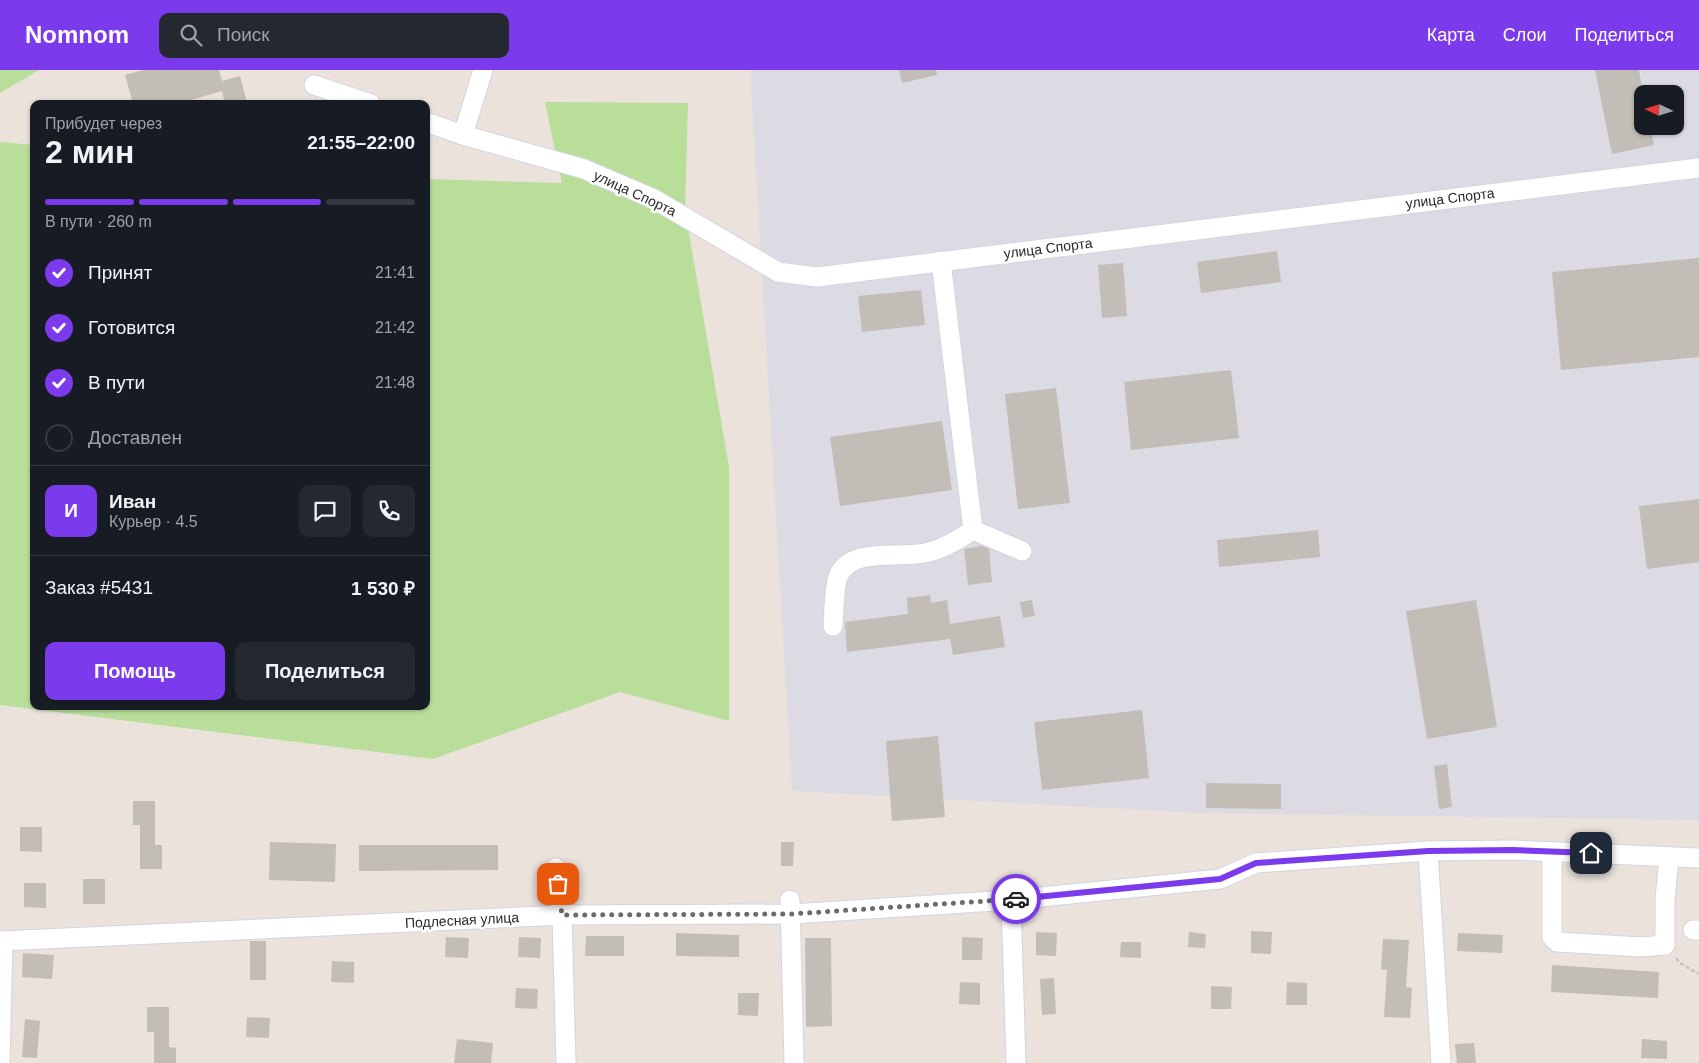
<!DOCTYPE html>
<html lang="ru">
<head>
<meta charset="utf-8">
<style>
  :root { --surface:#171b24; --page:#242831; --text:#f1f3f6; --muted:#9ea1a6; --line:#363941; --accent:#7c3aed }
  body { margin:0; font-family:Helvetica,sans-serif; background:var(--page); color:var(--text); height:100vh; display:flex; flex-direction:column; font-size:19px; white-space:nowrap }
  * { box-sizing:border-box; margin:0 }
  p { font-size:16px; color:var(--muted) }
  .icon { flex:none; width:28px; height:28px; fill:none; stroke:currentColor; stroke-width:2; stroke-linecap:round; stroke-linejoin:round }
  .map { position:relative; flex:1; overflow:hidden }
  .sheet { position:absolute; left:30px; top:30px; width:400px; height:610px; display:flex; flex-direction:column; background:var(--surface); border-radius:10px; box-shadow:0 1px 4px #0004 }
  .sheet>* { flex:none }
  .needle { width:32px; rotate:274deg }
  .controls { position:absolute; left:1634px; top:15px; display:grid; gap:10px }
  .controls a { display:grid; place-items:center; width:50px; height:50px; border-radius:10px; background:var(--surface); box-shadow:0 1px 4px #0004; font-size:25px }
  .pin { position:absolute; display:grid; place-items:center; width:42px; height:42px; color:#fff; margin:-21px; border-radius:10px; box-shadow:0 2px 8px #0006 }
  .courier { position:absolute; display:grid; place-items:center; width:50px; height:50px; margin:-25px; border:4px solid #7c3aed; border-radius:50%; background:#fff; color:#222; box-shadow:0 1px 6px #0007 }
  .head em { font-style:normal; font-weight:700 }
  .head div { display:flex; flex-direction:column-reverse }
  .head { display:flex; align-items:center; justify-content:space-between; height:85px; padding:0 15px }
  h1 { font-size:32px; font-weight:700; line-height:38px }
  .bar { display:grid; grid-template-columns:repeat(4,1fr); gap:8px 5px; align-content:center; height:60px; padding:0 15px }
  .bar i { height:6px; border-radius:4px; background:var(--line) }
  .bar .active { background:var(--accent) }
  .bar p { grid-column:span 4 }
  .line { display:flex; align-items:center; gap:12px; padding:0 15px; border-top:1px solid var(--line) }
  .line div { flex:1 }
  .round { display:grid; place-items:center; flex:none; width:52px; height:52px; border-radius:10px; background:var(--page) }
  ol { padding:0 15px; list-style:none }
  li { display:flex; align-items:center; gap:15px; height:55px }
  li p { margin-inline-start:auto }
  li .icon { padding:5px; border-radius:50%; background:var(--accent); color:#fff; stroke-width:4 }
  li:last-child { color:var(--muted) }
  li i { width:28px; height:28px; border:2px solid var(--line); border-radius:50% }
  .primary-button { display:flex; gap:10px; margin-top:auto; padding:10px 15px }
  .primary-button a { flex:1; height:58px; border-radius:10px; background:var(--accent); color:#fff; font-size:20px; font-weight:700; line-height:58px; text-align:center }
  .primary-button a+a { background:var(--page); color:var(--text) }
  header { display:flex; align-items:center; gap:30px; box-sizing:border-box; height:70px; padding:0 25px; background:var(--accent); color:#fff }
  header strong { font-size:24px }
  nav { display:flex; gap:28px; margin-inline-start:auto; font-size:18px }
  .search { width:350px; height:45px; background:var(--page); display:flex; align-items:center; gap:12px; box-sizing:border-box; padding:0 18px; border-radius:10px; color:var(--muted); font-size:19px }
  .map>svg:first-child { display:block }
  .industrial { fill:#dcdbe3; fill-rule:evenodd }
  .green { fill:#b9de9a }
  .building { fill:#c3bdb7 }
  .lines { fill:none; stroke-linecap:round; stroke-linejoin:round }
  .minor-casing { stroke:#d0d5e1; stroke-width:21 }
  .path { stroke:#c3c3c3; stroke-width:2.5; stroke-dasharray:4 2.5; stroke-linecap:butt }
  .minor { stroke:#fff; stroke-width:19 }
  .done { stroke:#6d6a67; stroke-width:5; stroke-dasharray:0 9 }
  .route { stroke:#7c3aed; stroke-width:6 }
  .labels { text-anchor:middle; stroke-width:5; stroke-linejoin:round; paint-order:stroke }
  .street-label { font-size:14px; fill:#292929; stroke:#fff }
</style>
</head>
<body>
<header>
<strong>Nomnom</strong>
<div class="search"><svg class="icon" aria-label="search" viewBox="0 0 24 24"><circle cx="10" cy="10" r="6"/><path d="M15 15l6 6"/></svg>Поиск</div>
<nav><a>Карта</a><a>Слои</a><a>Поделиться</a></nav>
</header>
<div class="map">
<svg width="1699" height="993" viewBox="0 0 1699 993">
  <rect width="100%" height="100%" fill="#eae2db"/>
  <path class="industrial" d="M750 0H1699V750L1201 743 792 721ZM1642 24H1675V56H1642Z"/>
  <g class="green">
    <path d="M0 0H39L0 23Z"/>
    <path d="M545 32 688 33 685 140 729 397V651L620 622 433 689 0 635V72L34 75V636H426V109L562 113Z"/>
  </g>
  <g class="building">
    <path d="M143 0H219L222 11 240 6 247 32 240 34H225L222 21 177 34H133L125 5Z"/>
    <path d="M899 0H936L937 5 902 13Z"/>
    <path d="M1595 0H1639L1642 18V56H1650L1654 75 1612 84Z"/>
    <path d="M1277 181 1281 212 1201 223 1197 192Z"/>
    <path d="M1699 188V287L1561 300 1552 202Z"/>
    <path d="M1123 193 1127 246 1102 248 1098 195Z"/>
    <path d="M921 220 925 255 862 262 858 226Z"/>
    <path d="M1231 300 1239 368 1131 380 1124 312Z"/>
    <path d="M1056 318 1070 433 1018 439 1005 324Z"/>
    <path d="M942 351 952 420 840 436 830 367Z"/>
    <path d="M1699 429V492L1647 499 1639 436Z"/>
    <path d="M1318 460 1320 487 1219 497 1217 470Z"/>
    <path d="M982 476 989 479 992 512 968 515 964 479Z"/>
    <path d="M930 525 931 533 947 530 950 554 1000 546 1005 577 953 585 950 569 847 582 845 552 908 544 907 528Z"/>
    <path d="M1032 530 1035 546 1023 548 1020 532Z"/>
    <path d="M1476 530 1497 657 1427 669 1406 541Z"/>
    <path d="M1142 640 1149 708 1042 720 1034 652Z"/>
    <path d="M938 666 945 747 892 751 886 671Z"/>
    <path d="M1447 694 1452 737 1439 739 1434 696Z"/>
    <path d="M1206 713 1281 714V739L1206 738Z"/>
    <path d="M133 731H155V775H162V799H140V755H133Z"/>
    <path d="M20 757H42V782L20 781Z"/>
    <path d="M270 772 336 774 335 812 269 810Z"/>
    <path d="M781 772H794L793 796H781Z"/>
    <path d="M359 775H498V800L359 801Z"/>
    <rect x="83" y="809" width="22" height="25"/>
    <path d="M24 813H46V838L24 837Z"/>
    <path d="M1251 861 1272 862 1271 884 1251 883Z"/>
    <path d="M1036 862 1057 863 1056 886 1036 885Z"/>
    <path d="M1189 862 1206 864 1205 878 1188 877Z"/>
    <path d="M676 863 739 865V887L676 886Z"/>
    <path d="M1458 863 1503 865 1502 883 1457 881Z"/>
    <path d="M586 866H624V886H585Z"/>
    <path d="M446 867 469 868 468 888 445 887Z"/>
    <path d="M519 867 541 868 540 888 518 887Z"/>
    <path d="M962 867 983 868 982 890H962Z"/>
    <path d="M805 868H831L832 956 806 957Z"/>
    <path d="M1383 869 1409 870 1406 917 1412 918 1410 948 1384 947 1387 900 1381 899Z"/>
    <rect x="250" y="871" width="16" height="39"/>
    <path d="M1121 872H1141V888L1120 887Z"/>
    <path d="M23 883 54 885 52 909 22 907Z"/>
    <path d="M332 891 354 892V913L331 912Z"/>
    <path d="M1552 895 1659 902 1658 928 1551 922Z"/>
    <path d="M1054 908 1056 944 1042 945 1040 909Z"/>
    <path d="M960 912 980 913V935L959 934Z"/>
    <path d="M1287 912 1307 913V935H1286Z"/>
    <path d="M1211 916 1232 917 1231 939H1211Z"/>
    <path d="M516 918 538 919 537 939 515 938Z"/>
    <path d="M738 923H759L758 946 738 945Z"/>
    <path d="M147 937H169V977L176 978V993H154V962H147Z"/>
    <path d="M247 947 270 948 269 968 246 967Z"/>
    <path d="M25 949 40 951 37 988 22 987Z"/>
    <path d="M457 969 493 973 491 993H454Z"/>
    <path d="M1642 969 1667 971V989L1641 988Z"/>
    <path d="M1474 973 1476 993H1457L1455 974Z"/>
  </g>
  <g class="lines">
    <g class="minor-casing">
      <g id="minor">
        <path d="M314 15 371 34"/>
        <path d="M426 52 463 65 584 99 654 129 778 202 817 207 1699 98"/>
        <path d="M463 65 483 0"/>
        <path d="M941 191 973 460"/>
        <path d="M833 556C834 544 834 517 838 507 850 475 902 490 929 482 945 478 959 469 973 460L1022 481"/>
        <path d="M1428 781 1441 993"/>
        <path d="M1552 782V867L1557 872 1641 877 1665 875V829L1669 787"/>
        <path d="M556 798 562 845 566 993"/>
        <path d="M790 830 794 993"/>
        <path d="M1011 830 1016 993"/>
        <path d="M1693 860H1699"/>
        <path d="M0 871 562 845 791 844 1011 830 1220 809 1256 793 1428 781 1512 780 1699 788"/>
        <path d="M0 993 3 871"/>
      </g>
    </g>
    <path class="path" d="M1676 888 1680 893 1699 904"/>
    <use href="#minor" class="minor"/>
  </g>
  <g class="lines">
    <path class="done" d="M558 814 562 845 791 844 1016 829"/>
    <path class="route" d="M1016 829 1220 809 1256 793 1428 781 1512 780 1591 783"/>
  </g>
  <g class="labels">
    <g class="street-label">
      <text transform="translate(635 123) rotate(25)" y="5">улица Спорта</text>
      <text transform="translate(1450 128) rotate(-7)" y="5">улица Спорта</text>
      <text transform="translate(1048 178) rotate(-7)" y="5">улица Спорта</text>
      <text transform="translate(462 850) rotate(-3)" y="5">Подлесная улица</text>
    </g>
  </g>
</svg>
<div class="controls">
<a><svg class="needle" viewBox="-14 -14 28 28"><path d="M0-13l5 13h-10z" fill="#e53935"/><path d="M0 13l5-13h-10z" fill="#9ea1a6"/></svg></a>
</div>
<div class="pin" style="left:558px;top:814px;background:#ea580c"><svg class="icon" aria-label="bag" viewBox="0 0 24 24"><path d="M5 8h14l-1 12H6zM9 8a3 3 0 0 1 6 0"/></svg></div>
<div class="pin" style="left:1591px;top:783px;background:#1f2937"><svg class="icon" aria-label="home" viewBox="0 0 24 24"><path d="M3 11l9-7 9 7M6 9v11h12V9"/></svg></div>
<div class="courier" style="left:1016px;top:829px"><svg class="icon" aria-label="car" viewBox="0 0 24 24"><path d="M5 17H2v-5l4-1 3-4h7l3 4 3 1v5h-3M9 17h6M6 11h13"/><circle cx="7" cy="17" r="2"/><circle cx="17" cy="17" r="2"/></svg></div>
<section class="sheet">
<div class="head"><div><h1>2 мин</h1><p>Прибудет через</p></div><em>21:55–22:00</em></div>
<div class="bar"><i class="active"></i><i class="active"></i><i class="active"></i><i></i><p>В пути · 260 m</p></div>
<ol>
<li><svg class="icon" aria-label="check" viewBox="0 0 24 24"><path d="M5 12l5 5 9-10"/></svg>Принят<p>21:41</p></li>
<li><svg class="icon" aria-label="check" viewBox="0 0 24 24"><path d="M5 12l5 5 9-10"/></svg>Готовится<p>21:42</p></li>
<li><svg class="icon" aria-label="check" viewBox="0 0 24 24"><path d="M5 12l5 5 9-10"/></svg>В пути<p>21:48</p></li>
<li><i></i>Доставлен</li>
</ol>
<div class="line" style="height:90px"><b class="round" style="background:var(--accent);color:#fff">И</b><div><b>Иван</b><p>Курьер · 4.5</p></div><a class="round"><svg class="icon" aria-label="chat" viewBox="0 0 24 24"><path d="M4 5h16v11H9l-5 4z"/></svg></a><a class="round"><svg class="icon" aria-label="phone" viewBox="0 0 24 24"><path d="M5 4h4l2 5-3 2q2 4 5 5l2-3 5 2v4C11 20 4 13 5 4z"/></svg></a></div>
<div class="line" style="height:65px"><div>Заказ #5431</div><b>1 530 ₽</b></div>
<div class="primary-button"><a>Помощь</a><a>Поделиться</a></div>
</section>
</div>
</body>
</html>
